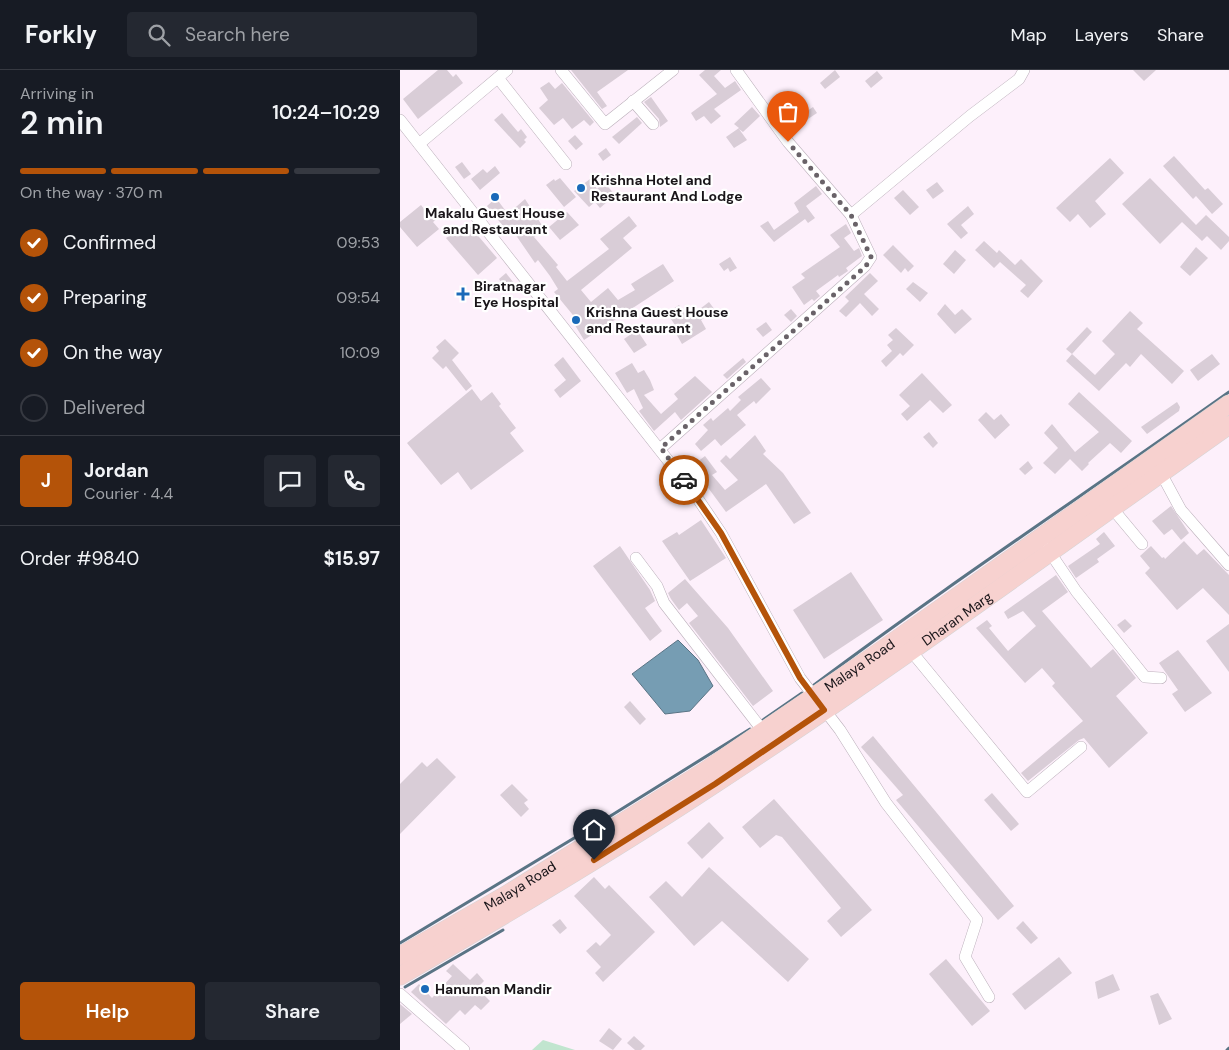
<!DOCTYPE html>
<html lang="en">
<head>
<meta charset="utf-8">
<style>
  :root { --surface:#171b24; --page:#242831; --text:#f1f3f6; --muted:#9ea1a6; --line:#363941; --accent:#b45309 }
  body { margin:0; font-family:"DM Sans",sans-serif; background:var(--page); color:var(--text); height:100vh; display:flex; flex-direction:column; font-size:19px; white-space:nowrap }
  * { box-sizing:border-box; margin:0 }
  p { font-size:16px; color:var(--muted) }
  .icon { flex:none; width:28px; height:28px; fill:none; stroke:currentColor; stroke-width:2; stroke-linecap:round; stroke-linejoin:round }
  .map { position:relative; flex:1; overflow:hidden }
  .sheet { display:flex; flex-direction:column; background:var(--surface); width:400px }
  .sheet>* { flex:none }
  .pin { position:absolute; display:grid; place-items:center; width:42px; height:42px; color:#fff; margin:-51px -21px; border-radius:50% 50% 50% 0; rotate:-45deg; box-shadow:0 0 5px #0007 }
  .pin .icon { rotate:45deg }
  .courier { position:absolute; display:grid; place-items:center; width:50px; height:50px; margin:-25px; border:4px solid #b45309; border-radius:50%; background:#fff; color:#222; box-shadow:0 1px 6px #0007 }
  .overview em { font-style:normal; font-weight:600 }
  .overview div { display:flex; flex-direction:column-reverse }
  .overview { display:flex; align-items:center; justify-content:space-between; height:85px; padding:0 20px }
  h1 { font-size:32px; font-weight:600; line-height:38px }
  .bar { display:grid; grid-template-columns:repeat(4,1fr); gap:8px 5px; align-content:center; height:60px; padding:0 20px }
  .bar i { height:6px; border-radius:4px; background:var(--line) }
  .bar .current { background:var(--accent) }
  .bar p { grid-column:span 4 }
  .line { display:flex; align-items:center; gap:12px; padding:0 20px; border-top:1px solid var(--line) }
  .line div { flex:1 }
  .round { display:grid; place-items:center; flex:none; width:52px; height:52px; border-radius:5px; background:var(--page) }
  ol { padding:0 20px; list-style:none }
  li { display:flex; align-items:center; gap:15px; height:55px }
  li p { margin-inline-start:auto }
  li .icon { padding:5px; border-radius:50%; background:var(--accent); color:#fff; stroke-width:4 }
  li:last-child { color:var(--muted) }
  li i { width:28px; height:28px; border:2px solid var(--line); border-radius:50% }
  .cta { display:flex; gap:10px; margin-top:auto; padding:10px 20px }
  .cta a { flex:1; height:58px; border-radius:5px; background:var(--accent); color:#fff; font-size:20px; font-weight:600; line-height:58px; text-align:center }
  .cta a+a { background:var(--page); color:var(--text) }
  header { display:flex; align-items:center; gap:30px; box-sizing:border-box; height:70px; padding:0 25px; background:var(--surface); border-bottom:1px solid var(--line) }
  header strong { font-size:24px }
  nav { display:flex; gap:28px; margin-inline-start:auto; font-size:18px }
  .search { width:350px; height:45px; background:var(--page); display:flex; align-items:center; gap:12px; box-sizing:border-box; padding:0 18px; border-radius:5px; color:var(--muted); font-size:19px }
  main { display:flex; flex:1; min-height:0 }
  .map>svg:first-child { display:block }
  .green { fill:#c1e5cf }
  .water { fill:#769db3; stroke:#5a7485 }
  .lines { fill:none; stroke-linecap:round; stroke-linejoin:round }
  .stream { stroke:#5a7485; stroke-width:3 }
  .building { fill:#d9cdd7 }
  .minor-casing { stroke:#bbafba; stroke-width:12 }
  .primary-casing { stroke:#d6d5d6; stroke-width:19 }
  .minor { stroke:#fff; stroke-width:11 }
  .primary { stroke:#f7d1cf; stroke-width:18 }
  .done { stroke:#696268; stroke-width:5; stroke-dasharray:0 9 }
  .route { stroke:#b45309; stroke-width:6 }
  .poi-dot { fill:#1a6ab9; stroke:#fff; stroke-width:2 }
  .labels { text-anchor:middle; stroke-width:4.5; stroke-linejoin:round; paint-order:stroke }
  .poi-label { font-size:14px; font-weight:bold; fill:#191519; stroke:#fff; text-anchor:start }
  .street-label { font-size:14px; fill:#191519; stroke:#fff }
</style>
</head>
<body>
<header>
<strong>Forkly</strong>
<div class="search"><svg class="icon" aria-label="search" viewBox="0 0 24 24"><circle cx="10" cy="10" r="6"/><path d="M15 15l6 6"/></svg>Search here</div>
<nav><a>Map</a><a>Layers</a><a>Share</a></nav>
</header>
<main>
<section class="sheet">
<div class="overview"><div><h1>2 min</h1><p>Arriving in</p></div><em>10:24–10:29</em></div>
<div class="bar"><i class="current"></i><i class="current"></i><i class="current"></i><i></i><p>On the way · 370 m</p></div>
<ol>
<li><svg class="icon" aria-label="check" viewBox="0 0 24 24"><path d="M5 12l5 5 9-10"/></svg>Confirmed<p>09:53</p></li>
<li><svg class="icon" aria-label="check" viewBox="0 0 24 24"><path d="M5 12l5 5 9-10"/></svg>Preparing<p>09:54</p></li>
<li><svg class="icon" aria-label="check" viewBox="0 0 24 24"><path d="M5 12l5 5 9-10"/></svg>On the way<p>10:09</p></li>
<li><i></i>Delivered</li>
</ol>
<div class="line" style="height:90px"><b class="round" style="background:var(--accent);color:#fff">J</b><div><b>Jordan</b><p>Courier · 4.4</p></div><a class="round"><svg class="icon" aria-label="chat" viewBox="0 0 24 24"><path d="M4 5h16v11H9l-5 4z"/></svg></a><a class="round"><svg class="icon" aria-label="phone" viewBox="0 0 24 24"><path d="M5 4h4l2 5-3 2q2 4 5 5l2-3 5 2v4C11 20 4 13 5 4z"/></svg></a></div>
<div class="line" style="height:65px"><div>Order #9840</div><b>$15.97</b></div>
<div class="cta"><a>Help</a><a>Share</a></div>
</section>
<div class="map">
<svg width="829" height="980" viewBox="0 0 829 980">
  <rect width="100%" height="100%" fill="#fdf0fb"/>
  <path class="green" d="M143 970 175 980H132Z"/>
  <path class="water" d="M278 570 298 590 313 616 290 641 265 644 232 604Z"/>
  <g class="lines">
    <g class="stream">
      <path d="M414 615C550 513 691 420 829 322"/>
      <path d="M360 652 402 623"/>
      <path d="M0 873 204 750 350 659"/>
      <path d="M5 917 103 860"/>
      <path d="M827 980 829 978"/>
    </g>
  </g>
  <g class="building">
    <path d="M38 0H47L53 7 56 4 63 13 18 49 3 29Z"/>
    <path d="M171 0H228L197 22 207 36 202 39Z"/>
    <path d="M305 0H321L314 6 325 18 335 11 341 20 314 39 321 46 311 54 304 46 296 51 291 43 317 24 299 5Z"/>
    <path d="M435 0 440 7 425 19 420 13Z"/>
    <path d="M733 0H756L744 11Z"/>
    <path d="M477 1 483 8 471 18 465 11Z"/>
    <path d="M149 12 155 19 162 13 194 52 190 56 184 50 172 59 163 48 154 55 139 38 148 30 140 18Z"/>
    <path d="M251 27 268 51 260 57 259 49 244 32Z"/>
    <path d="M352 37 360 46 343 62 339 59 347 70 334 78 326 67 339 58 334 54Z"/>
    <path d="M413 37 417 43 399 55 395 49Z"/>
    <path d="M102 43 118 62 121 59 127 67 124 70 126 72 120 78 94 50Z"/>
    <path d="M237 47 242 53 219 74 212 67Z"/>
    <path d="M175 65 183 74 176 80 168 71Z"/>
    <path d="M206 78 211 85 203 91 198 84Z"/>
    <path d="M774 86 805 120 808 118 823 134 812 144 796 126 793 129 763 96Z"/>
    <path d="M710 88 724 103 695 131 706 144 690 158 678 144 670 152 656 138Z"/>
    <path d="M62 92 71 104 64 109 55 97Z"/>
    <path d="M95 96 100 103 80 120 71 109 83 99 87 103Z"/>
    <path d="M160 108 176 127 164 137 146 115 154 109 155 111Z"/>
    <path d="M750 108 796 155 806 145 829 167V171L821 180 803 162 807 166 802 171 782 152 760 174 722 134Z"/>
    <path d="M190 109 197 119 204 112 215 125 200 138 195 132 189 137 174 121Z"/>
    <path d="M537 112 544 121 533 129 526 120Z"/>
    <path d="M416 116 422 124 406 136 415 148 408 153 405 149 374 172 360 156 368 151 374 160 399 142 394 133Z"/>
    <path d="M503 120 519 137 510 145 494 128Z"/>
    <path d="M96 128 108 144 125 129 145 160 134 167 158 195 156 197 167 211 209 179 200 169 229 146 237 156 223 168 232 178 181 220 191 232 208 218 218 230 235 220 231 214 263 194 274 211 184 270 173 252 177 250 154 222 158 219 150 206 138 190 135 193 111 158 107 161 87 136Z"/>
    <path d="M21 135 27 143 34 136 42 145 33 152 39 159 17 177 0 157V152Z"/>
    <path d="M568 136 574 144 561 155 568 163 561 169 547 154Z"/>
    <path d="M167 142 179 155 160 170 149 157Z"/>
    <path d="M68 154 97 188 78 205 46 168Z"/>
    <path d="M446 154 451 163 444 168 454 181 459 178 462 186 446 198 448 201 439 207 438 205 416 221 420 226 414 231 412 229 404 235 392 217 405 208 401 204 440 177 430 165Z"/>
    <path d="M584 171 597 183 599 180 615 195 621 189 643 211 628 228 620 221 626 215 600 192 594 198 575 180Z"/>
    <path d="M493 175 514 196 508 202 505 198 501 203 483 185Z"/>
    <path d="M796 177 808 188 790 206 780 197Z"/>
    <path d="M555 180 566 190 554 204 543 194Z"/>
    <path d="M330 187 337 198 330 202 328 198 324 201 319 194Z"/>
    <path d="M106 203 113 212 105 218 99 209Z"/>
    <path d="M470 203 478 211 464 224 479 239 472 246 460 233 446 247 439 241 449 231 445 227Z"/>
    <path d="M513 212 528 223 520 232 506 219Z"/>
    <path d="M309 232 315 240 301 250 306 259 282 274 274 260 277 258 267 243 279 235 288 248Z"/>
    <path d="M545 234 555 245 562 239 572 249 555 264 537 244Z"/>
    <path d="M391 239 397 246 391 252 384 245Z"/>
    <path d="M730 241 743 253 737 259 784 301 772 314 741 284 730 297 726 293 699 321 666 291 672 284 695 305 715 284 702 271Z"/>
    <path d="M366 252 372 260 363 267 356 259Z"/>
    <path d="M687 257 692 262 672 284 666 279Z"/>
    <path d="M496 258 514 275 503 286 500 283 486 297 481 291 492 281 487 275 493 270 488 265Z"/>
    <path d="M237 260 247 275 234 283 224 269Z"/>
    <path d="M45 269 59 283 52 290 72 316 66 321 46 296 43 299 32 288 39 281 36 277Z"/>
    <path d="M812 284 820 294 798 311 790 300Z"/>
    <path d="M163 287 181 311 160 328 154 320 166 310 154 295Z"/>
    <path d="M343 288 346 292 327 309 323 305Z"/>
    <path d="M232 293 238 303 244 300 250 310 254 320 244 325 261 344 278 329 274 324 295 306 312 322 281 350 275 342 254 361 239 341 243 338 234 319 227 323 215 303Z"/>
    <path d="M522 303 552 335 543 343 530 330 507 351 501 344 510 336 499 325Z"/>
    <path d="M361 308 371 319 356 334 354 331 337 345 346 355 321 376 315 369 301 381 295 374 308 360 303 355 311 348 313 351 328 338 330 341 341 330 338 327Z"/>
    <path d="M72 319 81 331 92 322 101 334 99 336 116 358 110 363 124 381 71 420 58 402 41 415 7 373Z"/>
    <path d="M679 322 732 371 721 383 710 373 688 393 689 394 682 401 670 389 655 404 643 393 658 378 644 363 652 354 675 382 699 362 668 334Z"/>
    <path d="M777 332 780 337 779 341 747 364 741 357Z"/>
    <path d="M586 342 594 350 601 344 610 355 595 369 578 350Z"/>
    <path d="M529 362 538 373 533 378 523 367Z"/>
    <path d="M355 365 366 381 363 384 383 403 411 443 394 454 366 414 326 442 292 396 305 386 317 402 312 405 325 420 338 410 320 391 326 385 330 389Z"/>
    <path d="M628 391 633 398 625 405 619 399Z"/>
    <path d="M771 436 789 463 781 470 772 459 764 465 752 451Z"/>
    <path d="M301 450 326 488 290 511 262 471 277 462 279 465Z"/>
    <path d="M704 462 715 476 697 489 699 492 676 508 668 496 700 474 696 469Z"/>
    <path d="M784 471 797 485 804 479 829 505V545L803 518 777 540 745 503 750 498 740 486 751 476 762 488 764 487 765 489Z"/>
    <path d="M220 476 250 520 255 531 245 538 262 561 250 571 193 496Z"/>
    <path d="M451 502 483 550 424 589 393 540Z"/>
    <path d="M656 505 668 522 642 541 691 598 713 579 736 608 716 626 748 663 709 698 684 668 679 670 628 711 621 703 683 651 652 616 655 613 642 598 625 613 576 558 587 550 592 556 589 558 608 581 636 556 623 541 608 549 604 542Z"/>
    <path d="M285 509 328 558 373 621 353 636 289 553 298 546 287 533 279 540 271 529 268 523Z"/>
    <path d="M725 549 732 556 724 563 717 555Z"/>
    <path d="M829 554V602L806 571Z"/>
    <path d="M778 580 812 623 785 642 772 624 778 620 759 593Z"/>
    <path d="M230 631 246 649 240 655 224 637Z"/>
    <path d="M473 666 614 836 598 850 496 730 503 725 461 677Z"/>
    <path d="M37 688 56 707 0 764V714L22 692 27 697Z"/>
    <path d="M112 714 128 730 124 733 129 739 121 747 100 725Z"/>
    <path d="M592 723 619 754 611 761 584 730Z"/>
    <path d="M374 729 472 840 441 867 427 851 441 838 382 767 376 765 360 778 342 757Z"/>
    <path d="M309 752 324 768 302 789 287 773Z"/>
    <path d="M309 797 409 889 388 912 322 851 294 876 249 827 266 811 282 827Z"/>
    <path d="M194 807 205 819 209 815 255 862 203 912 195 903 201 897 186 881 196 872 200 876 211 865 174 826Z"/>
    <path d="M160 849 167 858 160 864 152 855Z"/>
    <path d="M623 851 638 868 631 874 616 858Z"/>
    <path d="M659 887 672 903 625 940 612 924Z"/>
    <path d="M546 889 590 941 572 956 529 904Z"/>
    <path d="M53 894 70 910 77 903 84 911 77 918 90 931 81 940 75 935 65 945 60 940 46 954 11 922 19 914 32 928 52 906 46 901Z"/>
    <path d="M713 904 720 920 698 929 695 912Z"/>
    <path d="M758 923 772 949 759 955 750 926Z"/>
    <path d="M0 934 12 944 0 954Z"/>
    <path d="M209 958 222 969 213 980 199 971Z"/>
    <path d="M234 966 245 976 241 980H235L227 973Z"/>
  </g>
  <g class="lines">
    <g class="minor-casing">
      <g id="minor">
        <path d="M161 0 205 54 273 0"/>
        <path d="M336 0 388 72 451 145"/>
        <path d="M98 8 166 94"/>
        <path d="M233 31 253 54"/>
        <path d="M0 50 296 426 321 463 400 608 440 660 486 733 577 850 565 887 589 927"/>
        <path d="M19 74 107 0"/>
        <path d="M261 378 465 196 471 187 451 145 570 46 619 9 624 0"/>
        <path d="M761 403 781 440 829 495"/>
        <path d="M712 438 742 474"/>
        <path d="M647 478 676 521 745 607 761 608"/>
        <path d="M236 488 257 516 264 533 363 661"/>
        <path d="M511 581 627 722 681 677"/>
        <path d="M0 924 64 980"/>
      </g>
    </g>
    <g class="primary-casing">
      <g id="primary">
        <path id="s1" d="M0 886 106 825 305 701 479 582 829 334"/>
        <path id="s2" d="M0 906C107 844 213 781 316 713 491 599 659 475 829 355"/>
      </g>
    </g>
    <use href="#minor" class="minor"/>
    <use href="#primary" class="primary"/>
  </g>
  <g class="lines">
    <path class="done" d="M284 410 261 378 428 230 466 196 471 187 451 145 388 72"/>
    <path class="route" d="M194 790 315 714 424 640 400 608 321 463 284 410"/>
  </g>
  <g class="poi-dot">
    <circle cx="181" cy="118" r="5"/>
    <circle cx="95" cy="127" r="5"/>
    <path d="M60.5 216.5h5v5h5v5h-5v5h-5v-5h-5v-5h5z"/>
    <circle cx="176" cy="250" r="5"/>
    <circle cx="25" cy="919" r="5"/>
  </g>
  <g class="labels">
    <g class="poi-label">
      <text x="191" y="115">Krishna Hotel and<tspan x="191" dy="16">Restaurant And Lodge</tspan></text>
      <text x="95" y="148" text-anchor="middle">Makalu Guest House<tspan x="95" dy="16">and Restaurant</tspan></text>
      <text x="74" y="221">Biratnagar<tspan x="74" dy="16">Eye Hospital</tspan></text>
      <text x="186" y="247">Krishna Guest House<tspan x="186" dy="16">and Restaurant</tspan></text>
      <text x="35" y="924">Hanuman Mandir</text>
    </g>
    <g class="street-label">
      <text dy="5" stroke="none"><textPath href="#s2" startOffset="662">Dharan Marg</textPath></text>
      <text dy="5" stroke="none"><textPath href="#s1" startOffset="544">Malaya Road</textPath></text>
      <text dy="5" stroke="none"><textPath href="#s1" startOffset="139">Malaya Road</textPath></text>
    </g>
  </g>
</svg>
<div class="pin" style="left:388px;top:72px;background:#ea580c"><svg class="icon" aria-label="bag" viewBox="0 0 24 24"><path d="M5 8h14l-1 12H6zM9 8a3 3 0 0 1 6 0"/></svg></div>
<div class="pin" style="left:194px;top:790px;background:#1f2937"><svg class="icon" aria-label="home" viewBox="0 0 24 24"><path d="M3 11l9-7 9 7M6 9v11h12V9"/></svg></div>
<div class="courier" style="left:284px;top:410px"><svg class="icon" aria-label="car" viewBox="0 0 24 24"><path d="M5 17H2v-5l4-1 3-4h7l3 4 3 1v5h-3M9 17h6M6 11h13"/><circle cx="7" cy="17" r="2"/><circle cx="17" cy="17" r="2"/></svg></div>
</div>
</main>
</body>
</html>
